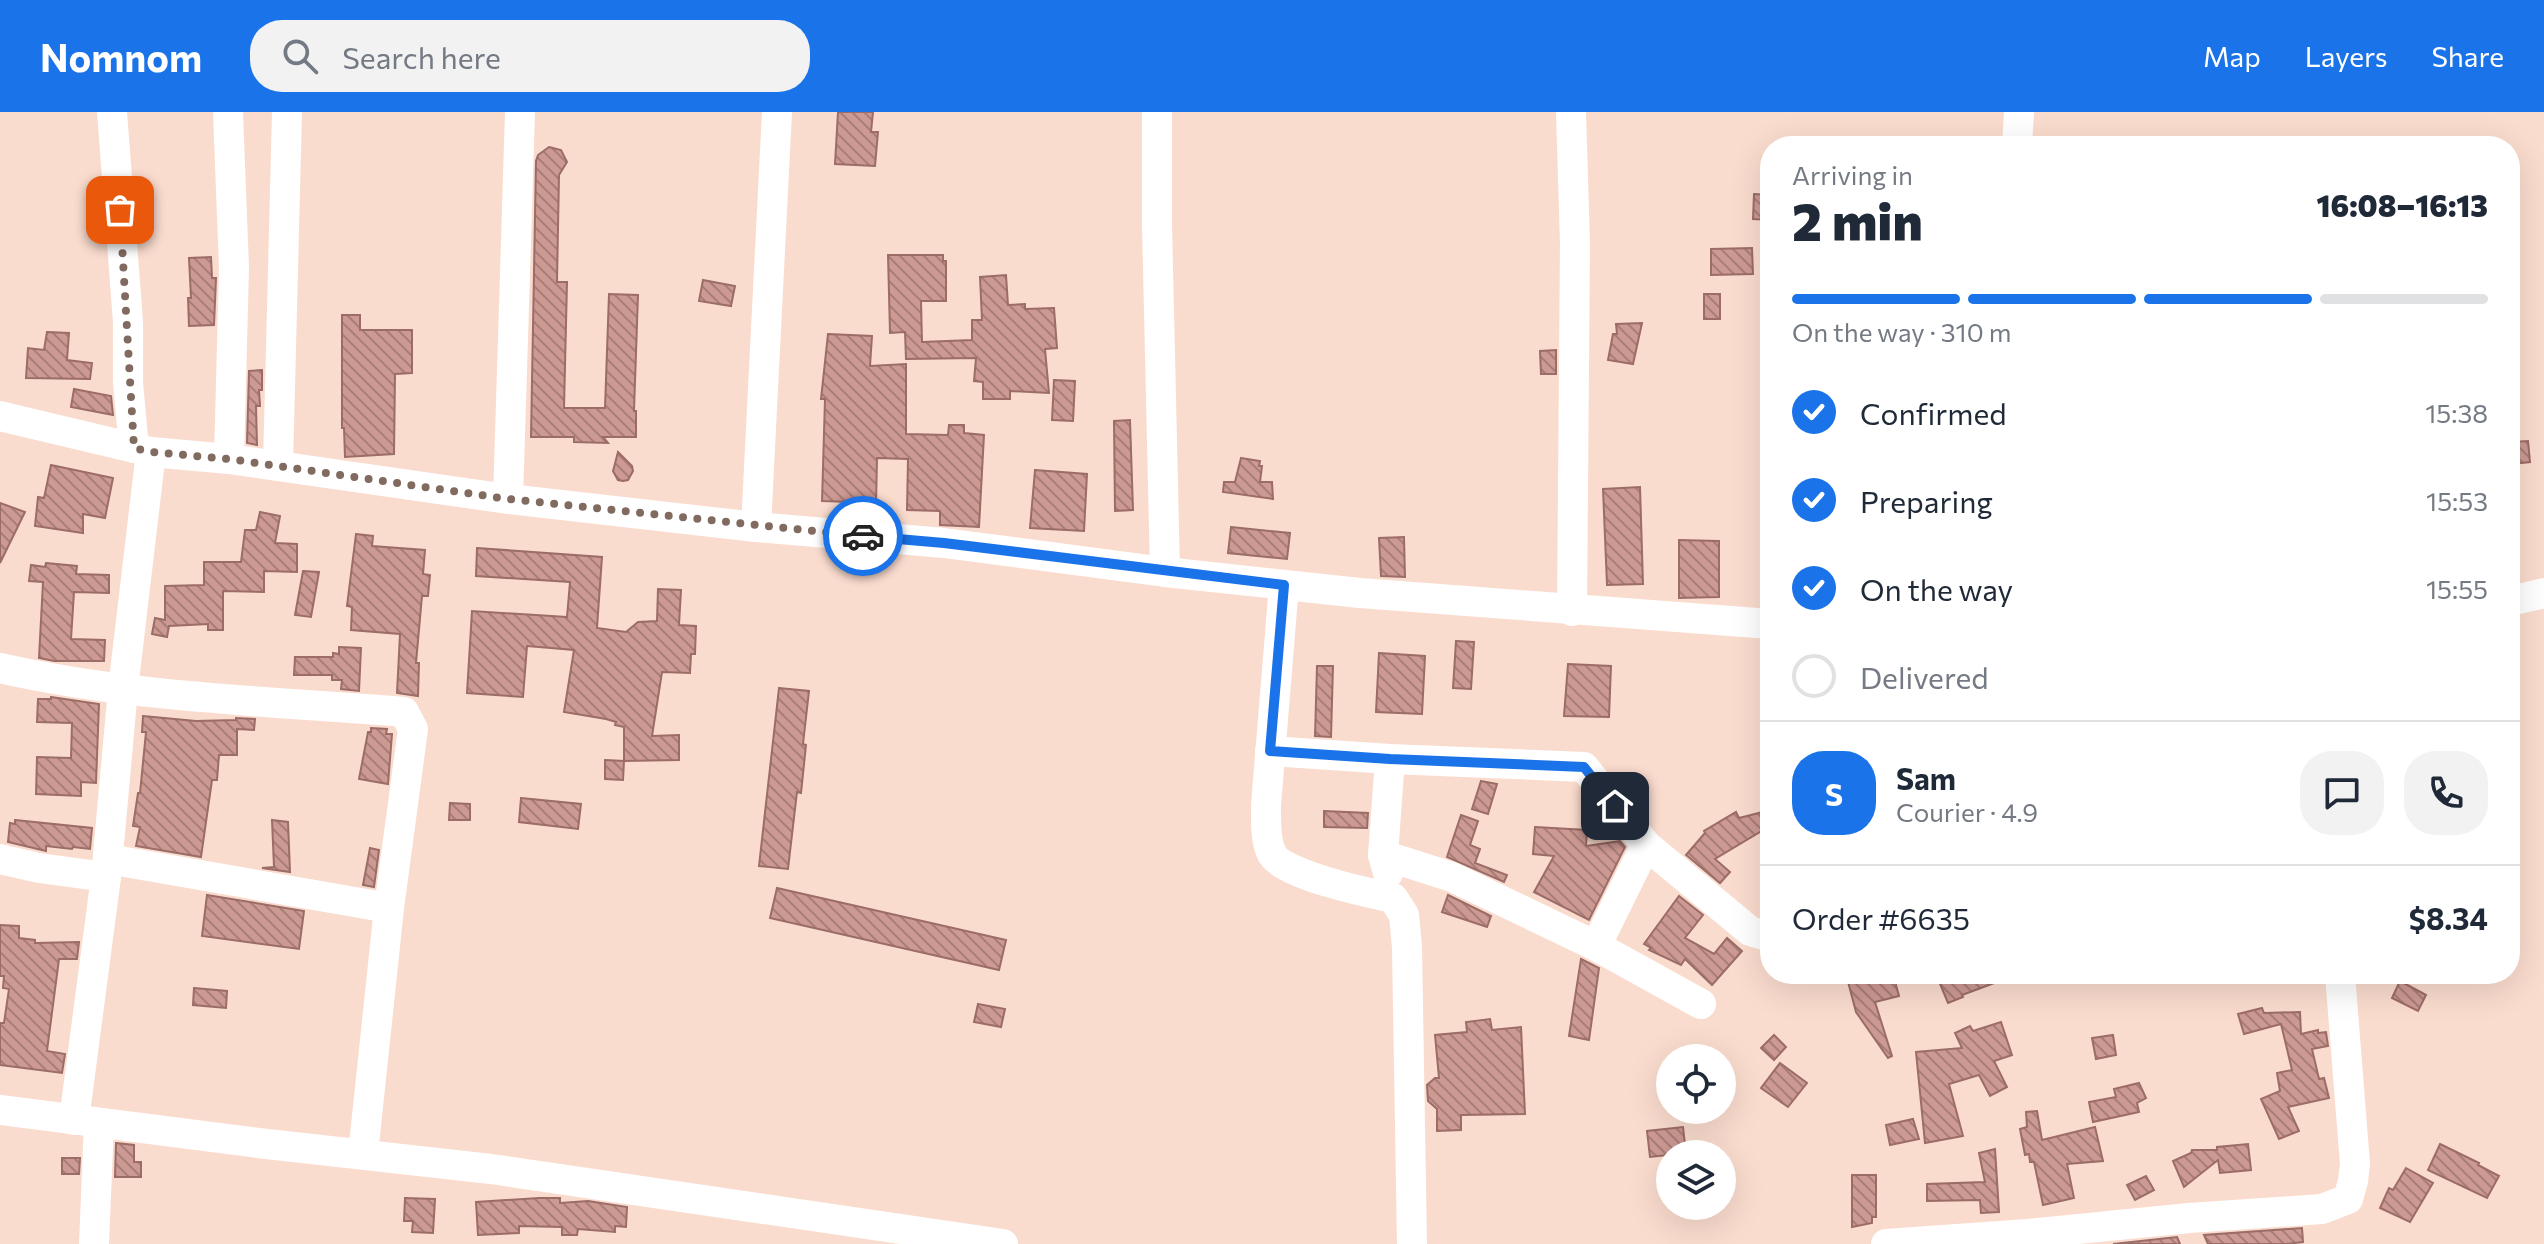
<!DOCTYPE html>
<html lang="en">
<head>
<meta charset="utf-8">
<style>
  :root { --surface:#fff; --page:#f2f2f3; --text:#1f2937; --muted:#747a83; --line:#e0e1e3; --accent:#1a73e8 }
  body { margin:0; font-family:Commissioner,sans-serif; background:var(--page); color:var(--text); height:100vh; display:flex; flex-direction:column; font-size:30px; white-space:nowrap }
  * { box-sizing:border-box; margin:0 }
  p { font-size:26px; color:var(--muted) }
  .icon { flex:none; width:44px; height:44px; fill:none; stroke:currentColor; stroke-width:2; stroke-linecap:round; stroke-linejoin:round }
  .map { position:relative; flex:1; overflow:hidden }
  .side { position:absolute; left:1760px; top:24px; width:760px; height:848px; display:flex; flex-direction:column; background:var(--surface); border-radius:32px; box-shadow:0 8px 32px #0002 }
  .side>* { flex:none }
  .fabs { position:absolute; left:1656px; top:932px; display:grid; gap:16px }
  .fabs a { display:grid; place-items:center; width:80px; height:80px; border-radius:50%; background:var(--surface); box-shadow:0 8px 32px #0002; font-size:40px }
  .pin { position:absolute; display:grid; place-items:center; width:68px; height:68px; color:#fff; margin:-34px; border-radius:16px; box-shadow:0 4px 12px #0006 }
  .courier { position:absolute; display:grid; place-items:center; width:80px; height:80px; margin:-40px; border:6px solid #1a73e8; border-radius:50%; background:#fff; color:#222; box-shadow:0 2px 10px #0007 }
  .head em { font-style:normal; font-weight:800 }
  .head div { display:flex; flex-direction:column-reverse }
  .head { display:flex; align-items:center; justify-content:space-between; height:136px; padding:0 32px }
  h1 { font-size:52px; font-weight:800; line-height:60px }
  .bar { display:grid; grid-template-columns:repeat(4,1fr); gap:12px 8px; align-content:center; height:96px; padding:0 32px }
  .bar i { height:10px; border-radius:6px; background:var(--line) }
  .bar .active { background:var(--accent) }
  .bar p { grid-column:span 4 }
  .line { display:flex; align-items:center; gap:20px; padding:0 32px; border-top:2px solid var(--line) }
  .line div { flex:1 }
  .round { display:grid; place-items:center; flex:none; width:84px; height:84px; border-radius:32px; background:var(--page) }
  ol { padding:0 32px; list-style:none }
  li { display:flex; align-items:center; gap:24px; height:88px }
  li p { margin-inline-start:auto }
  li .icon { padding:8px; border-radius:50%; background:var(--accent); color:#fff; stroke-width:4 }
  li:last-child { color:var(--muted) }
  li i { width:44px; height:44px; border:4px solid var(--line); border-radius:50% }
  header { display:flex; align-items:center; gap:48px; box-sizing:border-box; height:112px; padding:0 40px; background:var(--accent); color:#fff }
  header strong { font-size:38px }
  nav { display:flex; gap:44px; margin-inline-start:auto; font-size:28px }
  .search { width:560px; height:72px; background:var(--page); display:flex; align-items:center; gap:20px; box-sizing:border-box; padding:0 28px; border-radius:32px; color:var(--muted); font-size:30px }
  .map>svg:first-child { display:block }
  .building { fill:url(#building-back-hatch); stroke:#9c6c66; stroke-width:2 }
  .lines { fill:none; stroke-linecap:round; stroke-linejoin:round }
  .minor { stroke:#fff; stroke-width:30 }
  .done { stroke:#816a60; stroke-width:8; stroke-dasharray:0 14.4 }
  .route { stroke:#1a73e8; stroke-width:10 }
</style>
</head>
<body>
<header>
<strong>Nomnom</strong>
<div class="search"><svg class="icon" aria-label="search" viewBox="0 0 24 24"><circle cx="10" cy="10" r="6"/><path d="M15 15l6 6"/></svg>Search here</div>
<nav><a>Map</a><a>Layers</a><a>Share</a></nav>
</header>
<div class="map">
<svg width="2544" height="1132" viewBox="0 0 2544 1132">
  <defs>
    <pattern id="building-back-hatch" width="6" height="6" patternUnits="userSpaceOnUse" patternTransform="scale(2)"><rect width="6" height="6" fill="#cd9993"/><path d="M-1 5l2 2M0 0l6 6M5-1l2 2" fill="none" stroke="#a87d78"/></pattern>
  </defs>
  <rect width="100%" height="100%" fill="#fadcce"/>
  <g class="building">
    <path d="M838 0H873L871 20H878L875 54 835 52Z"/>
    <path d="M549 35 561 38 567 50 559 63 557 170H567L564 296H605L609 182 638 183 634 299H636V325H603L608 331 574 330V325H531L536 49 538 43Z"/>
    <path d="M1754 82 1770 83V108L1753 107Z"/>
    <path d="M1752 136 1753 162 1711 163V137Z"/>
    <path d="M888 143H943V149H946V189H921L922 230 972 228V208H982L980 165 1006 163 1008 193 1025 192V197L1054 196 1057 236 1045 237 1049 281 1010 279V287H983V270L974 269 976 246 906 247 905 220 890 221Z"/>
    <path d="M211 145 212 166H216L214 213 189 214 188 186H191L189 146Z"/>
    <path d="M703 168 735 174 731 194 699 189Z"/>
    <rect x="1704" y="182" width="16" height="25"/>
    <path d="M342 203H360V218H412V261L395 262 394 342 345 345 344 316H342Z"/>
    <path d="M1642 211 1633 252 1608 248 1613 222H1617L1616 212Z"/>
    <path d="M47 220 69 221 67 248 92 251 90 267 26 266 28 236 44 238Z"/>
    <path d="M828 222 872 224 870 254 906 252V322L948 323 949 313H964V321L984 323 979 415 940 413V399L907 398 908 347 877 346 876 393H870V398L851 397V390L822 389 825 287H821Z"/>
    <path d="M1556 238V262H1541L1540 239Z"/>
    <path d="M262 258V278H259L260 294H256L257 333 247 331 249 259Z"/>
    <path d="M1054 268 1075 269 1073 309 1052 308Z"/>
    <path d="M74 277 111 284 113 303 71 295Z"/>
    <path d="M1130 308 1133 398 1115 399 1114 309Z"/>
    <path d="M2528 329 2530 350 2513 352 2512 330Z"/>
    <path d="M618 340 632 354 633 359 628 368 623 369 618 368 613 359Z"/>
    <path d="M1241 346 1260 349 1259 354H1262L1260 370H1272L1273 387 1223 380 1224 370H1235Z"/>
    <path d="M51 353 113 366 105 406 83 402V421L35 414 38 385 44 386Z"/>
    <path d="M1035 358 1087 362 1084 419 1030 416Z"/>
    <path d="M1640 375 1643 472 1607 473 1603 377Z"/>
    <path d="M0 391 25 400 0 451Z"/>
    <path d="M260 400 280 404 275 431 297 432V460L264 459V480L223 479V518H208V512L169 514 167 525 152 522 155 506 165 508V474L204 473V450H241L245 418H256Z"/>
    <path d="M1231 415 1290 421 1287 447 1228 441Z"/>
    <path d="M356 422 373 424 372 434 425 438 423 462 430 463 428 484H422L416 551H419L418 584 397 581 400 522 351 518 352 495 347 494Z"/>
    <path d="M1404 425 1405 465 1381 464 1379 426Z"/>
    <path d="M1679 428 1719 429V485L1679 486Z"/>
    <path d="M477 436 602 445 597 516 626 520 638 510 657 509 658 477 681 478 679 513 696 514 695 542H691L690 561 662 560 652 624 679 623V648L624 649V615L615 613 616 610 606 607 564 600 574 538 527 534 523 585 467 581 472 499 567 505 570 470 476 464Z"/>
    <path d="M46 451 77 454 76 462 109 463V481L74 480 71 527 105 528 104 549H54L39 546 43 470 29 469 31 453 45 455Z"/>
    <path d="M303 459 319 460 311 505 295 503Z"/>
    <path d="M1456 529 1474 530 1471 577 1453 576Z"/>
    <path d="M339 535 361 536 359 579 341 577 342 568H332V563H294L295 545H333V541L339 542Z"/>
    <path d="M1379 541 1425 544 1422 602 1376 600Z"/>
    <path d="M1568 552 1611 554 1609 605 1564 604Z"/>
    <path d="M1317 554H1333L1331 625 1315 624Z"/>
    <path d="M779 576 809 579 803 632 806 633 801 681 797 680 788 757 759 754Z"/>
    <path d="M51 585 99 592 96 671 81 670V684L36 682 37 645 71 646 72 611 37 610 38 587H51Z"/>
    <path d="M143 604 196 609 236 608V606L255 607 254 618 237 617V643H219L217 668H212L201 745 136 734 140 715 133 714 138 681H140L146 620H142Z"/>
    <path d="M371 616 387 617 386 622H392L388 672 359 667 368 620H371Z"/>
    <path d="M605 648 624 649 623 668 605 667Z"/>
    <path d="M1481 669 1497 672 1488 702 1472 697Z"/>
    <path d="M521 686 581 692 578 717 519 710Z"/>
    <path d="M450 691 470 692V708H449Z"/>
    <path d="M1770 698V714L1715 747 1730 760 1720 771 1686 743 1705 721 1704 719 1736 700 1739 706Z"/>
    <path d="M1324 699 1368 701 1367 716 1324 715Z"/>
    <path d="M1461 703 1478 709 1470 733 1480 737 1475 751 1507 763 1504 770 1447 745Z"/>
    <path d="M15 708 92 716 90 737 73 735 72 737 46 734V739L8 730 10 711 15 712Z"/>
    <path d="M272 708 288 710 290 760 262 756 274 755Z"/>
    <path d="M1535 715 1587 718 1586 734 1620 729 1625 735 1589 808 1534 780 1554 744 1533 742Z"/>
    <path d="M370 736 379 738 374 775 363 773Z"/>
    <path d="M777 776 1006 828 999 858 770 806Z"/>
    <path d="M207 783 304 799 299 837 202 824Z"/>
    <path d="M1448 783 1491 804 1487 815 1442 800Z"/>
    <path d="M1679 784 1703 803 1685 826 1714 842 1727 826 1742 839 1712 873 1685 847 1681 853 1649 838 1651 836 1644 832Z"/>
    <path d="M0 813 19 814V826L35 828V831L79 830 77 847H59L47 939 65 942 62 961 0 953V911H4L9 877 3 876 4 864H0Z"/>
    <path d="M1581 847 1599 856 1589 928 1569 924Z"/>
    <path d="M1846 862H1893L1899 884 1875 890 1892 944 1888 946 1856 900Z"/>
    <path d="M1951 862H2013V864L1962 883 1963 885 1948 891 1938 867Z"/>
    <path d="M2400 869 2426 883 2418 899 2392 886Z"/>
    <path d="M194 876 227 879 226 896 193 893Z"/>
    <path d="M978 892 1005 897 1001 915 974 910Z"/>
    <path d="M2262 896 2264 901 2300 900 2301 922 2318 918V921L2326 920 2328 934 2312 937 2319 967 2324 966 2329 986 2288 995 2299 1019 2279 1027 2261 987 2280 979 2277 961 2292 958 2281 912 2244 922 2238 902Z"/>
    <path d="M1490 907 1492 918 1521 915 1525 1002 1461 1003V1018L1437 1019V997L1428 989 1427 973 1435 966H1439L1435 923 1467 920 1466 910Z"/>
    <path d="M2001 910 2012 943 1994 949 2007 975 1990 984 1979 963 1949 972 1963 1024 1925 1031 1916 940 1962 936 1955 921 1970 914 1973 919Z"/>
    <path d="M1774 923 1786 935 1774 948 1761 936Z"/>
    <path d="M2113 923 2116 943 2096 947 2092 926Z"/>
    <path d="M1780 951 1807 971 1788 995 1761 976Z"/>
    <path d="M2139 971 2146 986 2137 991 2139 1000 2093 1010 2089 990 2116 985 2114 977Z"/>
    <path d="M2037 999 2042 1028 2095 1015 2103 1049 2067 1052 2074 1086 2043 1093 2034 1050H2030L2029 1042 2025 1043 2020 1017 2027 1015 2026 1000Z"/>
    <path d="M1913 1007 1919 1027 1890 1033 1886 1013Z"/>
    <path d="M1683 1015 1686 1041 1650 1045 1647 1019Z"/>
    <path d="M116 1031 134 1033V1050H141V1065H115Z"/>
    <path d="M2248 1032 2251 1058 2220 1061 2218 1048 2184 1075 2173 1049 2191 1041 2192 1038H2217V1035Z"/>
    <path d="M2440 1032 2479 1051 2478 1053 2499 1064 2487 1086 2428 1058Z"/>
    <path d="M1995 1037 1999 1100 1981 1101 1980 1088 1927 1089V1072L1985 1070 1979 1041Z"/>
    <path d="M62 1046H80L79 1062H62Z"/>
    <path d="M2406 1056 2433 1071 2410 1110 2380 1096 2389 1076 2393 1078Z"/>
    <path d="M1852 1063H1876V1105H1872V1111L1852 1115Z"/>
    <path d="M2146 1064 2154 1078 2135 1088 2127 1073Z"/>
    <path d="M405 1086 435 1087 433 1121 412 1120 413 1109H404Z"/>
    <path d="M539 1086H560V1091L588 1089 627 1095 626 1115 615 1114V1120L578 1117 577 1123H562V1115L519 1114V1121L478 1123 476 1090Z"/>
    <path d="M2302 1116 2303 1130 2286 1132H2208L2204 1123Z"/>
    <path d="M2177 1125 2180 1132H2113Z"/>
  </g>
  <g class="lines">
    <g class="minor">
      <path d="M112 0 128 210V271L134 336"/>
      <path d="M228 0 234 156 229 347"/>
      <path d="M1157 0V112L1165 460"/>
      <path d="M1571 0 1575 131 1572 499"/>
      <path d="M2017 34 2019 0"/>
      <path d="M0 304 151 340 229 347 508 387 756 415 944 431 1165 460 1360 481 1770 512"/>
      <path d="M278 354 287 0"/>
      <path d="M508 387 520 0"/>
      <path d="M756 415 777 0"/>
      <path d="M1284 473 1266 693C1266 708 1265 729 1272 742 1283 763 1369 781 1393 786L1404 803 1407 835 1412 1132"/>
      <path d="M2510 489 2544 481"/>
      <path d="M0 556C132 586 269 589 404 600L413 617 389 796 363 1042"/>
      <path d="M1270 639 1390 647 1584 655 1646 733 1750 819 1770 825"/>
      <path d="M1383 743 1452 765 1596 834 1701 892"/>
      <path d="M0 747 39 756 106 765"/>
      <path d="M108 747 389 796"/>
      <path d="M1388 761 1383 743 1390 647"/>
      <path d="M1596 834 1646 733"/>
      <path d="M0 998 258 1031 491 1057 1003 1132"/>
      <path d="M74 1008 106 765 123 577 151 340"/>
      <path d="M94 1132 99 1011"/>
      <path d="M1886 1132 2028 1122 2189 1106 2322 1097 2348 1087 2353 1069 2355 1052 2340 862"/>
    </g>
  </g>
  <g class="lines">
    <path class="done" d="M120 98 134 336 151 340 229 347 508 387 863 424"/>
    <path class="route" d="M863 424 944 431 1284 473 1270 639 1390 647 1584 655 1615 694"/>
  </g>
</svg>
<div class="fabs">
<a><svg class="icon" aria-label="locate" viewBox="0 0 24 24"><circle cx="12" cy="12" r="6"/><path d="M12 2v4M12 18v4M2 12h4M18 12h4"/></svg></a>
<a><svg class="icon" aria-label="layers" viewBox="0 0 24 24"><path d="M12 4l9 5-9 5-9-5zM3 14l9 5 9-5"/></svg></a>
</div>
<div class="pin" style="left:120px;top:98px;background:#ea580c"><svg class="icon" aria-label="bag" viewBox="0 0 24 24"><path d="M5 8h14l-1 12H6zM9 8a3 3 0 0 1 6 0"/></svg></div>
<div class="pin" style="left:1615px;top:694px;background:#1f2937"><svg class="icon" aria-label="home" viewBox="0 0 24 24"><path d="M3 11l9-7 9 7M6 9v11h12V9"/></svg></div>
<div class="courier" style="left:863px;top:424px"><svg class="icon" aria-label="car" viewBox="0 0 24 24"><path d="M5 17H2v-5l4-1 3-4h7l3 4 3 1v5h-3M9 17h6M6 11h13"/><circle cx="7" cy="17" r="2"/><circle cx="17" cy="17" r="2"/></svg></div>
<section class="side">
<div class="head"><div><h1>2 min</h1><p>Arriving in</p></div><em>16:08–16:13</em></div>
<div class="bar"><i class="active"></i><i class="active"></i><i class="active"></i><i></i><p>On the way · 310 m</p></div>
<ol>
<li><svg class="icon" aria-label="check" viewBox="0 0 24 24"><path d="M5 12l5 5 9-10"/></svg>Confirmed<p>15:38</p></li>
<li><svg class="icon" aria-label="check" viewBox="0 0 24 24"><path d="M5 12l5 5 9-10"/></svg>Preparing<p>15:53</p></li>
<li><svg class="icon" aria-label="check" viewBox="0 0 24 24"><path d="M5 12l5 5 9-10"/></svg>On the way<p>15:55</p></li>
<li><i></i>Delivered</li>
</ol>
<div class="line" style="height:144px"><b class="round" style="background:var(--accent);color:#fff">S</b><div><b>Sam</b><p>Courier · 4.9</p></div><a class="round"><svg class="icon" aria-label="chat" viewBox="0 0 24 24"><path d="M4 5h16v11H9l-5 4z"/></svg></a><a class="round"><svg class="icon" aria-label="phone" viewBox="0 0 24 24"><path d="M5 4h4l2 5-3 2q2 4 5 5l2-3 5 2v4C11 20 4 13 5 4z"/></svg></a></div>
<div class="line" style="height:104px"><div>Order #6635</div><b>$8.34</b></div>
</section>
</div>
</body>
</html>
